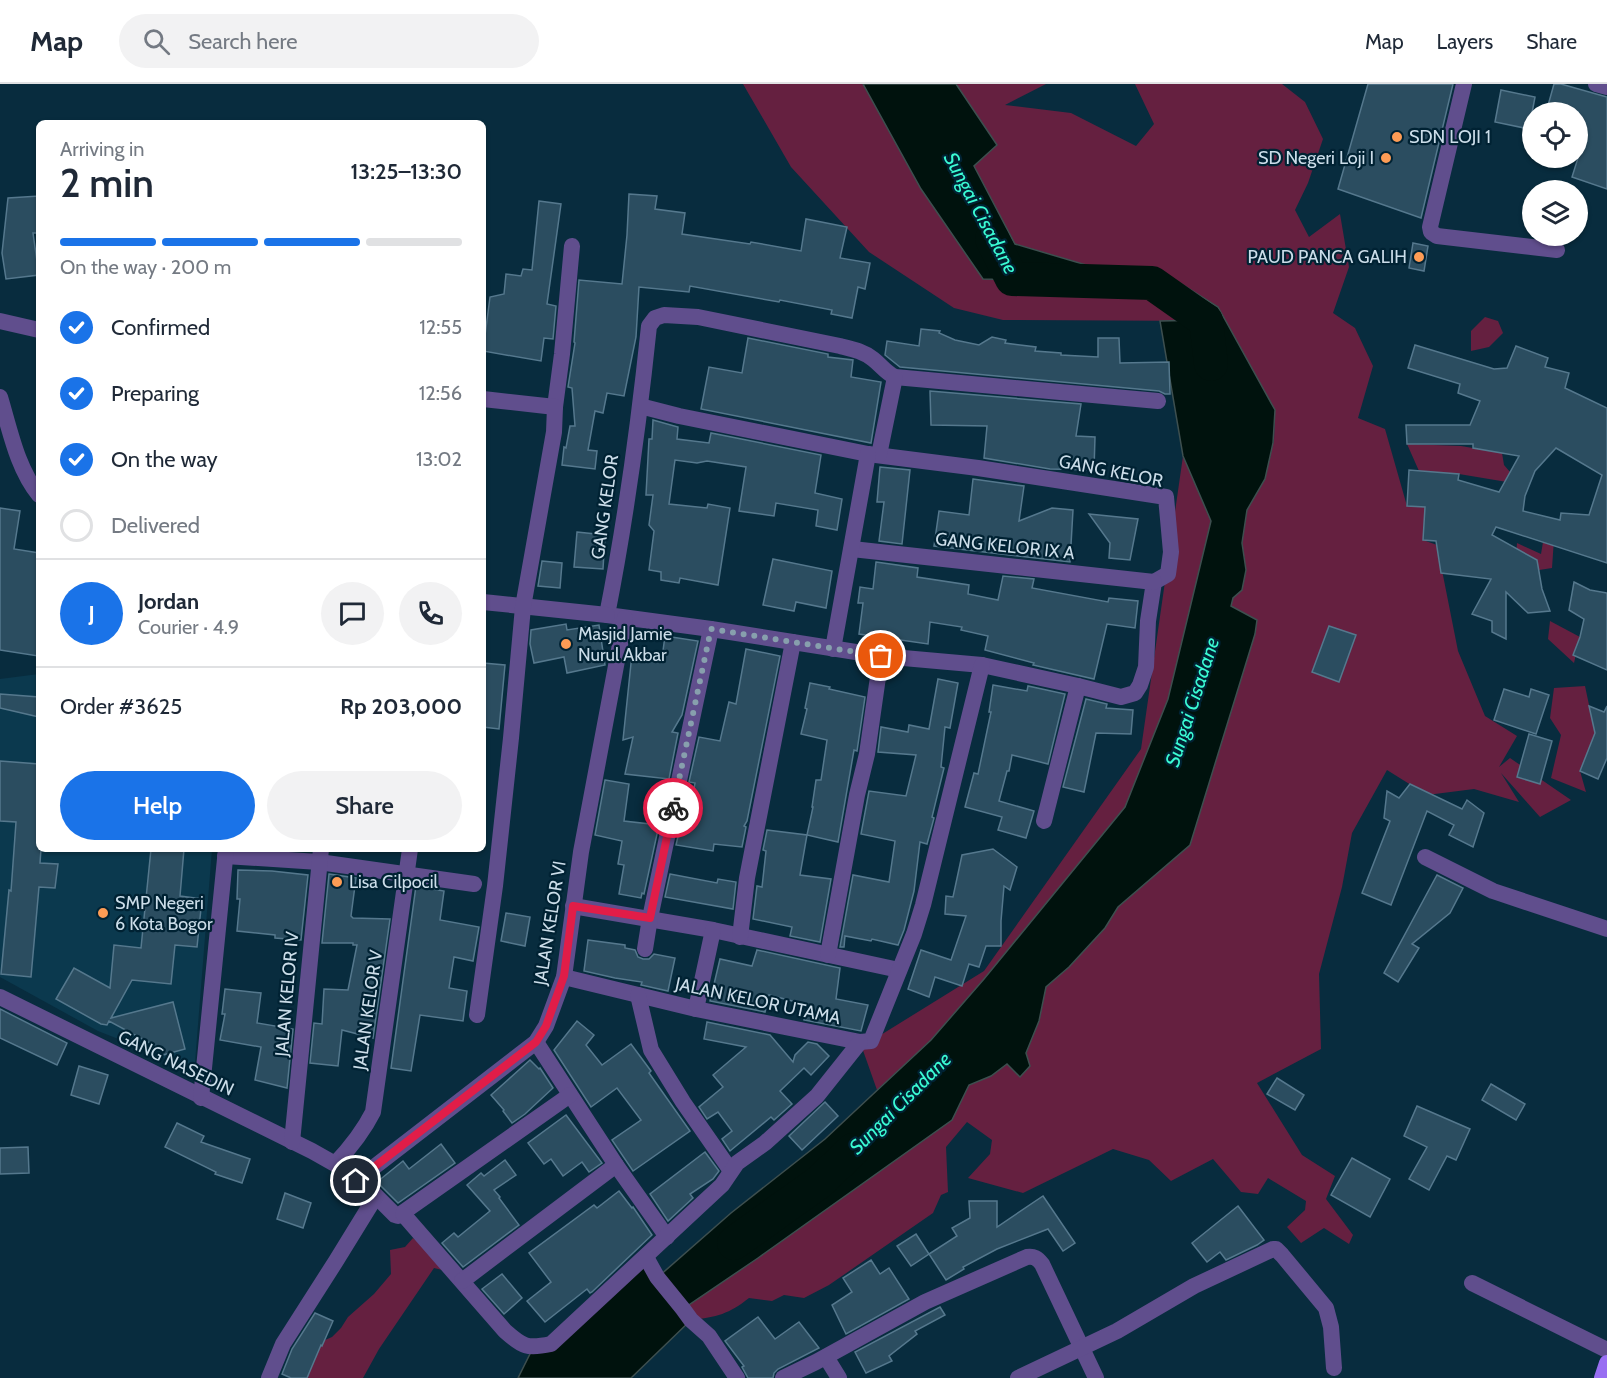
<!DOCTYPE html>
<html lang="en">
<head>
<meta charset="utf-8">
<style>
  :root { --surface:#fff; --page:#f2f2f3; --text:#1f2937; --muted:#747a83; --line:#e0e1e3; --accent:#1a73e8 }
  body { margin:0; font-family:Cabin,sans-serif; background:var(--page); color:var(--text); height:100vh; display:flex; flex-direction:column; font-size:22px; white-space:nowrap }
  * { box-sizing:border-box; margin:0 }
  p { font-size:20px; color:var(--muted) }
  .icon { flex:none; width:33px; height:33px; fill:none; stroke:currentColor; stroke-width:2; stroke-linecap:round; stroke-linejoin:round }
  .map { position:relative; flex:1; overflow:hidden }
  .side { position:absolute; left:36px; top:36px; width:450px; height:732px; display:flex; flex-direction:column; background:var(--surface); border-radius:9px; box-shadow:0 2px 4px #0004 }
  .side>* { flex:none }
  .fabs { position:absolute; left:1522px; top:18px; display:grid; gap:12px }
  .fabs a { display:grid; place-items:center; width:66px; height:66px; border-radius:50%; background:var(--surface); box-shadow:0 2px 4px #0004; font-size:30px }
  .pin { position:absolute; display:grid; place-items:center; width:51px; height:51px; color:#fff; margin:-26px; border:3px solid #fff; border-radius:50%; box-shadow:0 2px 6px #0007 }
  .courier { position:absolute; display:grid; place-items:center; width:60px; height:60px; margin:-30px; border:4px solid #e11d48; border-radius:50%; background:#fff; color:#222; box-shadow:0 2px 8px #0007 }
  .headline em { font-style:normal; font-weight:600 }
  .headline div { display:flex; flex-direction:column-reverse }
  .headline { display:flex; align-items:center; justify-content:space-between; height:102px; padding:0 24px }
  h1 { font-size:39px; font-weight:600; line-height:45px }
  .bar { display:grid; grid-template-columns:repeat(4,1fr); gap:9px 6px; align-content:center; height:72px; padding:0 24px }
  .bar i { height:8px; border-radius:4px; background:var(--line) }
  .bar .current { background:var(--accent) }
  .bar p { grid-column:span 4 }
  .line { display:flex; align-items:center; gap:15px; padding:0 24px; border-top:2px solid var(--line) }
  .line div { flex:1 }
  .round { display:grid; place-items:center; flex:none; width:63px; height:63px; border-radius:32px; background:var(--page) }
  ol { padding:0 24px; list-style:none }
  li { display:flex; align-items:center; gap:18px; height:66px }
  li p { margin-inline-start:auto }
  li .icon { padding:6px; border-radius:50%; background:var(--accent); color:#fff; stroke-width:4 }
  li:last-child { color:var(--muted) }
  li i { width:33px; height:33px; border:3px solid var(--line); border-radius:50% }
  .primary-button { display:flex; gap:12px; margin-top:auto; padding:12px 24px }
  .primary-button a { flex:1; height:69px; border-radius:36px; background:var(--accent); color:#fff; font-size:24px; font-weight:600; line-height:69px; text-align:center }
  .primary-button a+a { background:var(--page); color:var(--text) }
  header { display:flex; align-items:center; gap:36px; box-sizing:border-box; height:84px; padding:0 30px; background:var(--surface); border-bottom:2px solid var(--line) }
  header strong { font-size:28px }
  nav { display:flex; gap:33px; margin-inline-start:auto; font-size:21px }
  .search { width:420px; height:54px; background:var(--page); display:flex; align-items:center; gap:15px; box-sizing:border-box; padding:0 21px; border-radius:33px; color:var(--muted); font-size:22px }
  .map>svg:first-child { display:block }
  .built { fill:#0b394e }
  .green { fill:#652040 }
  .water { fill:#00120d; stroke:#3d4f4f; stroke-width:1.5 }
  .lines { fill:none; stroke-linecap:round; stroke-linejoin:round }
  .river { stroke:#00120d; stroke-width:34 }
  .building { fill:#2b4d60; stroke:#55788d; stroke-width:1.5; fill-rule:evenodd }
  .minor { stroke:#604e8d; stroke-width:16 }
  .primary { stroke:#986ef2; stroke-width:16 }
  .done { stroke:#879fad; stroke-width:6; stroke-dasharray:0 10.8 }
  .route { stroke:#e11d48; stroke-width:8 }
  .poi-dot { fill:#fd9c55; stroke:#023; stroke-width:2 }
  .labels { text-anchor:middle; stroke-width:4.5; stroke-linejoin:round; paint-order:stroke }
  .poi-label { font-size:18px; fill:#cbdde9; stroke:#023; text-anchor:start }
  .street-label { font-size:18px; fill:#cbdde9; stroke:#023 }
  .water-label { font-size:20px; font-style:italic; fill:#3afbd4; stroke:#023 }
</style>
</head>
<body>
<header>
<strong>Map</strong>
<div class="search"><svg class="icon" aria-label="search" viewBox="0 0 24 24"><circle cx="10" cy="10" r="6"/><path d="M15 15l6 6"/></svg>Search here</div>
<nav><a>Map</a><a>Layers</a><a>Share</a></nav>
</header>
<div class="map">
<svg width="1607" height="1294" viewBox="0 0 1607 1294">
  <rect width="100%" height="100%" fill="#082c3e"/>
  <path class="built" d="M39 590V765H212L194 991 154 969 98 947 0 893V595Z"/>
  <g class="green">
    <path d="M743 0H863L921 105 983 194 1152 199 1206 237 1003 236 954 224 869 168 791 83Z"/>
    <path d="M956 0H1046L1005 21 1071 29 1136 62 1154 40 1135 0H1282L1305 18 1323 55 1308 99 1295 126 1309 153 1340 130 1349 183 1333 229 1355 244 1373 282 1358 334 1385 345 1407 422 1425 423 1423 456 1437 461 1458 567 1485 632 1517 652 1499 683 1510 674 1571 716 1540 733 1501 689 1519 718 1474 705 1427 711 1387 686 1352 749 1342 803 1319 890 1321 965 1257 999 1302 1071 1335 1092 1326 1115 1353 1151 1349 1160 1324 1144 1301 1159 1287 1143 1305 1126 1306 1117 1268 1094 1258 1110 1241 1108 1213 1075 1171 1097 1149 1076 1113 1065 1023 1109 968 1094 990 1070 992 1056 967 1038 946 1063 948 1108 941 1111 933 1129 829 1201 804 1214 784 1211 772 1217 749 1214C729 1230 717 1233 691 1236L683 1225 952 1036 969 1001 991 992 1007 980 1026 969 1039 937 1046 903 1069 883 1105 844 1118 823 1190 761 1255 550 1257 536 1231 522 1233 514 1242 506 1246 486 1242 459 1247 424 1265 395 1274 356 1275 326 1172 194 1093 183 1015 160 974 82 997 61Z"/>
    <path d="M1485 233 1498 237 1503 249 1489 263 1471 267V247Z"/>
    <path d="M1407 360 1461 362 1502 369 1504 381 1510 388 1507 398 1459 390 1419 387Z"/>
    <path d="M1183 372 1211 437 1168 615 1125 723 984 895 931 956 877 1006 860 958 871 957 984 887 1141 665Z"/>
    <path d="M1544 452 1554 455 1552 484 1539 486 1515 484 1517 459 1541 470Z"/>
    <path d="M1550 537 1580 553 1574 579 1548 555Z"/>
    <path d="M1585 602 1595 649 1580 687 1586 708 1551 694 1561 651 1550 634 1554 604Z"/>
    <path d="M413 1154 455 1189 434 1184 379 1265 363 1294H297L309 1263 332 1253 341 1244 348 1233 374 1210 391 1190 390 1166 405 1163Z"/>
  </g>
  <path class="water" d="M863 0H956L997 61 974 82 1015 160 1093 183 1172 194 1218 223 1275 326 1273 359 1265 395 1247 426 1242 459 1246 486 1242 506 1233 514 1231 522 1257 536 1255 550 1190 761 1118 823 1105 844 1069 883 1046 903 1039 937 1026 969 1030 982 1020 993 1007 980 991 992 969 1001 952 1036 758 1174 683 1225 691 1236 631 1294H518L533 1264 551 1260 646 1173 658 1193 731 1129 825 1055 931 956 984 895 1125 723 1168 615 1211 437 1183 372 1160 237 1205 236 1152 199 983 195 921 105Z"/>
  <g class="lines">
    <g class="river">
      <path d="M992 155 1012 195 1152 199 1206 237 1211 280"/>
      <path d="M734 1159 818 1099 853 1066"/>
    </g>
  </g>
  <g class="building">
    <path d="M1368 0H1453L1421 134 1338 105Z"/>
    <path d="M1554 0H1561L1607 13V105L1572 93 1578 74V28H1560L1547 25Z"/>
    <path d="M1501 6 1535 13 1529 45 1495 38Z"/>
    <path d="M629 110 657 112 655 125 685 129 682 150 750 160 751 158 801 167 806 135 847 143 840 174 870 179 865 205 858 203 852 234 831 230 832 226 780 216 779 218 690 202 689 208 639 203 636 253 624 312 607 309 603 329 595 327 588 366 597 367 595 385 562 381 564 363 566 364 570 342H575L572 304 568 303 575 259 574 258 579 196 622 200 627 151Z"/>
    <path d="M39 112V149H33L39 191 6 195 2 169 8 114Z"/>
    <path d="M539 117 561 120 547 220 556 222 553 255 544 254 541 277 483 267 490 213 504 210 506 190 521 192 523 185 532 186Z"/>
    <path d="M1413 159 1428 162 1424 187 1409 184Z"/>
    <path d="M921 245 940 247 939 249 955 256 979 261 992 253 1006 256 1005 259 1036 263 1035 267 1061 269V271L1098 273V254H1119L1120 279 1169 278 1170 310H1165L1159 307 900 283 885 271 887 257 919 262Z"/>
    <path d="M748 254 828 270V273L853 276 851 293 881 298 871 359 701 325 709 283 742 289Z"/>
    <path d="M1415 261 1494 285 1507 284 1516 262 1548 274 1545 283 1569 289 1565 304 1607 324V479L1496 443 1492 451 1537 476 1542 505 1550 527 1528 529 1506 508V555L1492 548V537L1472 530 1491 495 1441 489 1436 457 1423 456 1425 423 1407 422 1409 386 1459 390 1458 396 1499 408 1519 372 1473 364V360H1407L1406 341H1470L1480 317 1458 309 1460 300 1408 284ZM1556 364 1602 391 1589 431 1561 429 1560 436 1523 427 1525 412 1535 387Z"/>
    <path d="M930 307 1081 320 1076 352 1095 353 1094 386 1050 385 984 374 987 342 931 341Z"/>
    <path d="M653 336 678 343 677 355 709 359 711 349 821 371 815 409 842 415 837 446 816 442 818 426 776 419 774 432 739 427 746 383 707 377 697 379 675 376 669 420 707 424 708 420 730 424 718 501 680 494 679 499 661 496V488L649 486 654 447 649 441 653 411H646L649 355H652Z"/>
    <path d="M880 383 910 386 902 460 879 457 884 418H877Z"/>
    <path d="M973 395 1024 402 1019 437 1052 424 1073 426 1070 478 934 462 939 427 969 431Z"/>
    <path d="M0 424 20 427 14 465 39 469V563L38 572 0 566Z"/>
    <path d="M1089 430 1138 435 1130 476 1109 474 1110 459Z"/>
    <path d="M577 448 605 451 603 485 574 483Z"/>
    <path d="M773 475 832 487 826 524 796 518 794 527 763 521Z"/>
    <path d="M542 477 562 479 560 504 538 502Z"/>
    <path d="M876 478 918 484 917 493 969 501 968 510 998 516 1003 492 1034 495 1032 504 1108 518 1109 514 1138 517 1135 544 1107 540 1094 595 1033 581 1034 579 985 566 988 552 961 546 962 543 930 538 928 560 859 550 863 519H858L860 503 873 505Z"/>
    <path d="M1574 498 1590 506 1607 509V586L1573 571 1580 553 1584 535 1569 526Z"/>
    <path d="M566 540 567 546 599 541 605 581 567 589 564 573 534 579 530 560 531 546Z"/>
    <path d="M1329 542 1356 551 1339 598 1312 588Z"/>
    <path d="M665 552 698 557 682 631 672 648 678 649 669 695 625 690 633 653 623 656 632 570 662 574Z"/>
    <path d="M746 565 780 572 747 737 744 742 746 743 742 763 714 760 713 767 676 761 680 744 686 745 688 736 695 699 689 698 699 653 720 657 729 618 736 620Z"/>
    <path d="M483 579 505 581 499 645 483 643Z"/>
    <path d="M938 595 958 599 950 644 945 643 941 683 944 684 932 733 934 734 927 760 920 758 914 807 904 846 898 861 872 855 871 857 845 852 844 863H840L853 791 889 798 895 757 861 750 869 707 906 712 916 671 878 668 881 643 908 648 909 641 929 645Z"/>
    <path d="M810 599 830 603 829 605 865 613 857 667 854 666 838 758 807 751 813 723H812L816 696H821L827 656 801 650 807 625 805 624Z"/>
    <path d="M993 601 1027 607 1028 602 1065 610 1048 680 1012 671 1009 687H1007L999 717 1034 727 1026 754 998 746 1002 733 965 723 974 689 978 690 991 628H989Z"/>
    <path d="M1504 605 1529 613 1531 605 1549 611 1536 650 1494 636Z"/>
    <path d="M0 610 39 613V633L0 624Z"/>
    <path d="M1086 615 1107 620 1106 624 1133 626 1131 650 1096 649 1084 708 1063 703Z"/>
    <path d="M1589 622 1604 628 1607 622V674L1598 695 1580 687 1595 649Z"/>
    <path d="M1529 650 1552 657 1540 700 1517 693Z"/>
    <path d="M0 677 39 680V765H41L40 779 58 780 55 804 39 803 31 893 1 890 9 806 11 807 16 738 0 737Z"/>
    <path d="M605 696 629 700 624 737 659 741 644 810 642 809 641 814 619 810 624 781 618 780 622 757 595 751Z"/>
    <path d="M1410 700 1462 725 1467 716 1484 729 1473 763 1449 751 1454 741 1427 727 1391 821 1362 809 1390 737 1384 734 1387 707 1399 714Z"/>
    <path d="M767 746 807 751 800 791 831 795 820 858 790 852 792 843 753 835 757 802 762 803 766 767 763 766Z"/>
    <path d="M151 765H184L180 812 202 815 197 863 175 861 171 900 132 896 111 934 173 918 185 965 163 971 161 965 109 937 107 941 101 940 56 915 74 884 110 904 114 861 141 864Z"/>
    <path d="M993 765 1017 783 1010 806 1004 802 1001 837V862H986L979 883 969 880 962 902 935 893 929 913 908 905 921 866 951 876 966 832 945 830 946 812 953 813 962 771Z"/>
    <path d="M238 786 272 787 308 791 301 856 275 854V851L237 847 240 815H237Z"/>
    <path d="M329 790 356 794 351 832 353 834 390 835 373 954 342 946 338 982 310 979 314 939 322 940 324 905 348 906 357 861H353V859H322Z"/>
    <path d="M670 790 717 799 718 795 736 798 733 825 665 813Z"/>
    <path d="M1437 791 1463 804 1450 829 1412 860 1419 864 1398 898 1384 889Z"/>
    <path d="M416 802 444 807 440 836 479 843 473 877 454 873 449 904 467 907 463 937 420 931 411 987 391 984Z"/>
    <path d="M506 829 530 833 525 862 501 857Z"/>
    <path d="M588 856 625 861V864L635 866 638 873 643 875H649L654 870 675 874 668 907 641 901 642 898 615 894 584 887Z"/>
    <path d="M757 866 840 884 836 915 868 921 861 947 804 936 808 921 769 911 765 928 710 917 720 875 752 882Z"/>
    <path d="M225 905 261 909 257 939 293 945 287 1004 255 996 261 963 220 956 225 930H222Z"/>
    <path d="M0 925 67 959 57 981 0 954Z"/>
    <path d="M577 937 594 951 586 961 602 981 631 960 651 987 649 989 690 1047 633 1087 612 1056 641 1036 617 1004 591 1023 554 966Z"/>
    <path d="M707 938 770 951 793 978 795 971 808 958 817 960 829 972 811 991 804 984 780 1007 792 1020 774 1036 771 1033 730 1067 722 1055 732 1047 718 1028 707 1035 699 1023 723 1003 713 991 746 963 704 955Z"/>
    <path d="M530 976 539 985 540 984 553 1004 525 1030 512 1039 503 1027 504 1026 491 1011Z"/>
    <path d="M79 982 108 991 99 1020 71 1011Z"/>
    <path d="M1277 994 1304 1011 1295 1026 1267 1010Z"/>
    <path d="M1491 1000 1525 1020 1516 1036 1482 1016Z"/>
    <path d="M825 1018 838 1032 802 1066 789 1052Z"/>
    <path d="M1417 1022 1470 1045 1456 1076 1447 1072 1429 1106 1409 1095 1427 1063 1404 1052Z"/>
    <path d="M566 1031 602 1079 589 1088 582 1078 563 1092 551 1075 544 1080 528 1059Z"/>
    <path d="M177 1039 204 1052 201 1058 250 1075 242 1099 215 1090 216 1088 165 1063Z"/>
    <path d="M441 1060 455 1079 398 1119 377 1098 403 1077 409 1085Z"/>
    <path d="M28 1063 29 1089 0 1090V1064Z"/>
    <path d="M705 1068 719 1087 713 1095 690 1110 693 1114 668 1137 650 1110Z"/>
    <path d="M1352 1074 1390 1095 1370 1133 1331 1111Z"/>
    <path d="M505 1076 516 1091 494 1106 500 1113 499 1114 519 1141 463 1183 442 1159 454 1149 458 1153 490 1127 467 1101 481 1089 484 1092Z"/>
    <path d="M619 1107 632 1124 633 1123 652 1151 592 1208 590 1209 587 1205 545 1238 527 1217 551 1198 529 1169 594 1121 597 1124Z"/>
    <path d="M285 1109 311 1119 303 1144 277 1135Z"/>
    <path d="M1043 1112 1075 1159 1063 1167 1048 1145 997 1165 963 1183 964 1185 946 1196 929 1170 957 1152 952 1144 970 1134 969 1117H997V1143Z"/>
    <path d="M1238 1122 1264 1156 1257 1161 1226 1176 1220 1168 1207 1178 1192 1159Z"/>
    <path d="M916 1150 929 1170 911 1182 897 1162Z"/>
    <path d="M871 1176 880 1190 889 1184 909 1215 846 1250 832 1221 852 1208 843 1194Z"/>
    <path d="M502 1190 522 1214 504 1230 482 1205Z"/>
    <path d="M940 1223 945 1231 915 1247 917 1250 889 1272 892 1277 866 1289 855 1268Z"/>
    <path d="M315 1229 333 1237 322 1262 321 1261 307 1294H291L282 1290 292 1265Z"/>
    <path d="M758 1233 775 1255 799 1238 819 1264 778 1285 774 1289 773 1294H748L742 1283 744 1282 725 1257Z"/>
  </g>
  <g class="lines">
    <g class="minor">
      <path d="M1464 0 1430 143 1431 148 1437 152 1557 166"/>
      <path d="M1596 0 1607 3"/>
      <path d="M0 237 39 246"/>
      <path d="M0 313C10 346 17 384 39 411"/>
      <path d="M640 322 679 332 868 370 978 384 1166 413 1171 468 1168 490 1154 498 1148 537 1146 583 1140 601 1135 609 1121 613 1078 602 982 581 881 572 711 545 607 531C626 435 639 338 649 242L655 234 664 231 698 233 840 262C852 265 863 267 873 275 882 282 885 288 895 293L1158 317"/>
      <path d="M555 323 562 270 572 162"/>
      <path d="M879 371 895 293"/>
      <path d="M852 465 1154 498"/>
      <path d="M483 518 607 531"/>
      <path d="M833 565 868 370"/>
      <path d="M1044 737 1078 602"/>
      <path d="M225 772 319 778 474 800"/>
      <path d="M1425 773 1493 807 1607 845"/>
      <path d="M573 822 713 846 899 886"/>
      <path d="M740 853 747 794 793 558"/>
      <path d="M645 865 650 834 711 545"/>
      <path d="M828 871 857 711 867 670 881 572"/>
      <path d="M564 893 696 925 860 958 871 957 914 850 923 821 982 581"/>
      <path d="M638 911 651 966 683 1018 731 1087"/>
      <path d="M0 913 312 1067 335 1080C350 1064 363 1048 373 1028L410 765"/>
      <path d="M696 925 713 846"/>
      <path d="M477 931 495 802 511 654 523 523 554 348 555 323 483 315"/>
      <path d="M536 958 616 1081 667 1153"/>
      <path d="M570 1011 398 1132 395 1131 376 1112 356 1097 536 958 546 942 564 893 581 768 625 534"/>
      <path d="M201 1014 226 765"/>
      <path d="M292 1058 321 765"/>
      <path d="M403 1130 505 1247C523 1263 527 1265 551 1260L722 1101 737 1079 765 1059 817 1012 860 958"/>
      <path d="M646 1173 657 1193 683 1225 691 1236 709 1252 737 1294"/>
      <path d="M462 1197 616 1081"/>
      <path d="M1472 1199 1607 1266"/>
      <path d="M826 1273 839 1294"/>
      <path d="M269 1294 283 1260 336 1177 376 1112"/>
      <path d="M783 1294 816 1278 925 1218 1027 1173C1034 1172 1037 1174 1042 1180L1096 1294"/>
      <path d="M1018 1294 1117 1247 1194 1202 1273 1165H1276L1282 1171 1326 1224 1331 1243 1334 1284"/>
    </g>
    <path class="primary" d="M1602 1294 1607 1279"/>
  </g>
  <g class="lines">
    <path class="done" d="M673 724 711 545 881 572"/>
    <path class="route" d="M356 1097 536 958 546 942 564 892 573 822 650 834 673 724"/>
  </g>
  <g class="poi-dot">
    <circle cx="1397" cy="53" r="6"/>
    <circle cx="1386" cy="74" r="6"/>
    <circle cx="1419" cy="173" r="6"/>
    <circle cx="566" cy="560" r="6"/>
    <circle cx="337" cy="798" r="6"/>
    <circle cx="103" cy="829" r="6"/>
  </g>
  <g class="labels">
    <g class="poi-label">
      <text x="1409" y="59">SDN LOJI 1</text>
      <text x="1374" y="80" text-anchor="end">SD Negeri Loji I</text>
      <text x="1407" y="179" text-anchor="end">PAUD PANCA GALIH</text>
      <text x="578" y="556">Masjid Jamie<tspan x="578" dy="21">Nurul Akbar</tspan></text>
      <text x="349" y="804">Lisa Cilpocil</text>
      <text x="115" y="825">SMP Negeri<tspan x="115" dy="21">6 Kota Bogor</tspan></text>
    </g>
    <g class="street-label">
      <text transform="translate(1111 387) rotate(11)" y="6">GANG KELOR</text>
      <text transform="translate(605 423) rotate(-82)" y="6">GANG KELOR</text>
      <text transform="translate(1005 462) rotate(6)" y="6">GANG KELOR IX A</text>
      <text transform="translate(550 839) rotate(-81)" y="6">JALAN KELOR VI</text>
      <text transform="translate(287 910) rotate(-85)" y="6">JALAN KELOR IV</text>
      <text transform="translate(758 917) rotate(12)" y="6">JALAN KELOR UTAMA</text>
      <text transform="translate(368 926) rotate(-82)" y="6">JALAN KELOR V</text>
      <text transform="translate(176 979) rotate(26)" y="6">GANG NASEDIN</text>
    </g>
    <g class="water-label">
      <text transform="translate(981 129) rotate(62)" y="7">Sungai Cisadane</text>
      <text transform="translate(1192 618) rotate(-72)" y="7">Sungai Cisadane</text>
      <text transform="translate(900 1019) rotate(-45)" y="7">Sungai Cisadane</text>
    </g>
  </g>
</svg>
<div class="fabs">
<a><svg class="icon" aria-label="locate" viewBox="0 0 24 24"><circle cx="12" cy="12" r="6"/><path d="M12 2v4M12 18v4M2 12h4M18 12h4"/></svg></a>
<a><svg class="icon" aria-label="layers" viewBox="0 0 24 24"><path d="M12 4l9 5-9 5-9-5zM3 14l9 5 9-5"/></svg></a>
</div>
<div class="pin" style="left:881px;top:572px;background:#ea580c"><svg class="icon" aria-label="bag" viewBox="0 0 24 24"><path d="M5 8h14l-1 12H6zM9 8a3 3 0 0 1 6 0"/></svg></div>
<div class="pin" style="left:356px;top:1097px;background:#1f2937"><svg class="icon" aria-label="home" viewBox="0 0 24 24"><path d="M3 11l9-7 9 7M6 9v11h12V9"/></svg></div>
<div class="courier" style="left:673px;top:724px"><svg class="icon" aria-label="bike" viewBox="0 0 24 24"><circle cx="6" cy="16" r="4"/><circle cx="18" cy="16" r="4"/><path d="M6 16l4-8h5l3 8M10 8l3 8H6M13 5h3"/></svg></div>
<section class="side">
<div class="headline"><div><h1>2 min</h1><p>Arriving in</p></div><em>13:25–13:30</em></div>
<div class="bar"><i class="current"></i><i class="current"></i><i class="current"></i><i></i><p>On the way · 200 m</p></div>
<ol>
<li><svg class="icon" aria-label="check" viewBox="0 0 24 24"><path d="M5 12l5 5 9-10"/></svg>Confirmed<p>12:55</p></li>
<li><svg class="icon" aria-label="check" viewBox="0 0 24 24"><path d="M5 12l5 5 9-10"/></svg>Preparing<p>12:56</p></li>
<li><svg class="icon" aria-label="check" viewBox="0 0 24 24"><path d="M5 12l5 5 9-10"/></svg>On the way<p>13:02</p></li>
<li><i></i>Delivered</li>
</ol>
<div class="line" style="height:108px"><b class="round" style="background:var(--accent);color:#fff">J</b><div><b>Jordan</b><p>Courier · 4.9</p></div><a class="round"><svg class="icon" aria-label="chat" viewBox="0 0 24 24"><path d="M4 5h16v11H9l-5 4z"/></svg></a><a class="round"><svg class="icon" aria-label="phone" viewBox="0 0 24 24"><path d="M5 4h4l2 5-3 2q2 4 5 5l2-3 5 2v4C11 20 4 13 5 4z"/></svg></a></div>
<div class="line" style="height:78px"><div>Order #3625</div><b>Rp 203,000</b></div>
<div class="primary-button"><a>Help</a><a>Share</a></div>
</section>
</div>
</body>
</html>
